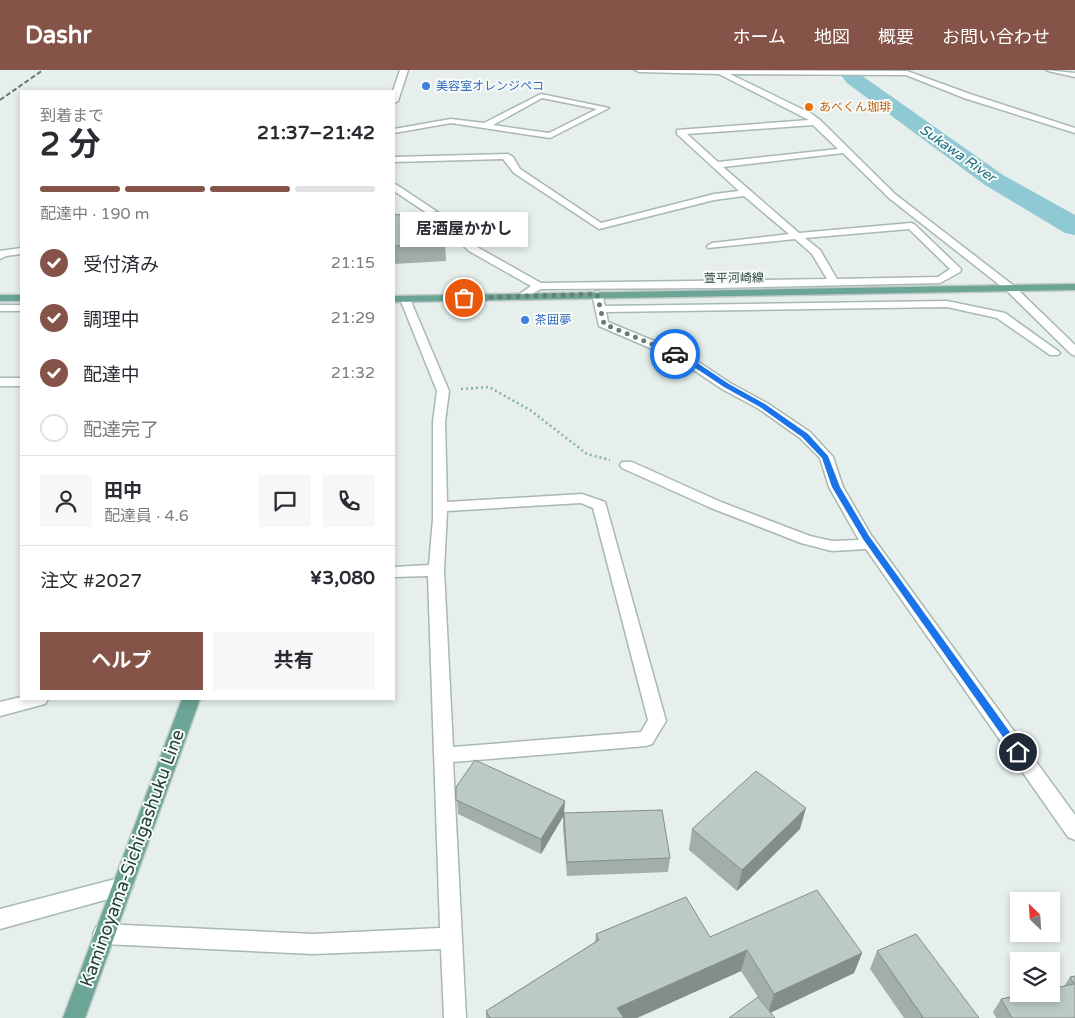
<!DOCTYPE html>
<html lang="ja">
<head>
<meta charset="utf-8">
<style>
  :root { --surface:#fff; --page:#f7f7f7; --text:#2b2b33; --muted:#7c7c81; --line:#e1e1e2; --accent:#855347 }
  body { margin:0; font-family:"Varela Round","Noto Sans JP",sans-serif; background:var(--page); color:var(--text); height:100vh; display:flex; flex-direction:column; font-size:19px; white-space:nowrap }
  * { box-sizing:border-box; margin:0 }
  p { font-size:16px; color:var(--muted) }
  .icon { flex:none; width:28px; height:28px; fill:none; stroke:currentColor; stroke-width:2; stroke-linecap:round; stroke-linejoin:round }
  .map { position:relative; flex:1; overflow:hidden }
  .side { position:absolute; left:20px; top:20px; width:375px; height:610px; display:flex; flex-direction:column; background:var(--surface); border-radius:0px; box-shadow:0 2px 8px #0003 }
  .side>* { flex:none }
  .needle { width:32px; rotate:335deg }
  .controls { position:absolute; left:1010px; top:822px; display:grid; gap:10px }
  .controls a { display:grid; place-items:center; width:50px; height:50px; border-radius:0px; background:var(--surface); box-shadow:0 2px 8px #0003; font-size:25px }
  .pin { position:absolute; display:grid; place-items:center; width:42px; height:42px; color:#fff; margin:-21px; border:2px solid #fff; border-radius:50%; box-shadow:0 1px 5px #0007 }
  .courier { position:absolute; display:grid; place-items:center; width:50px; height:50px; margin:-25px; border:4px solid #1a73e8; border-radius:50%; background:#fff; color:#222; box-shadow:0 1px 6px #0007 }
  .bubble { position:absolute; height:35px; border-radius:0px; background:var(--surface); box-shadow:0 2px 8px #0003; font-size:16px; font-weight:700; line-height:35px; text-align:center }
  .summary em { font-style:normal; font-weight:700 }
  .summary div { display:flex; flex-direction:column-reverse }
  .summary { display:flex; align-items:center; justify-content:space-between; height:85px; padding:0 20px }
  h1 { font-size:32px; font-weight:700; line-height:38px }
  .bar { display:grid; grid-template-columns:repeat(4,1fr); gap:8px 5px; align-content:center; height:60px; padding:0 20px }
  .bar i { height:6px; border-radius:4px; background:var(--line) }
  .bar .selected { background:var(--accent) }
  .bar p { grid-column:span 4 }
  .line { display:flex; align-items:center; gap:12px; padding:0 20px; border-top:1px solid var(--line) }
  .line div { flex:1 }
  .round { display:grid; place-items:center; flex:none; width:52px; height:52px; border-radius:0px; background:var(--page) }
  ol { padding:0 20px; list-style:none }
  li { display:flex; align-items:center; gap:15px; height:55px }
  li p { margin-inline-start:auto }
  li .icon { padding:5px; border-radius:50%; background:var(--accent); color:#fff; stroke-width:4 }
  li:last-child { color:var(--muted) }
  li i { width:28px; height:28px; border:2px solid var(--line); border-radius:50% }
  .primary-button { display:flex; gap:10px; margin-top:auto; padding:10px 20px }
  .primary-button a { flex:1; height:58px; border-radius:0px; background:var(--accent); color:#fff; font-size:20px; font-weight:700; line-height:58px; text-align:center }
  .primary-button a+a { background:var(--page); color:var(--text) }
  header { display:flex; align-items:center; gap:30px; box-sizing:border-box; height:70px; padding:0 25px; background:var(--accent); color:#fff }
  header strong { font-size:24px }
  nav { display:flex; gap:28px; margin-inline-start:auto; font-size:18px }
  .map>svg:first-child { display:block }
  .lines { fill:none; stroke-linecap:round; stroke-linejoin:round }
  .river { fill:#8ec9d4; fill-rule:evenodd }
  .minor-casing { stroke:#a8b8b2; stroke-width:3 }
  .major-casing { stroke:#c2cac8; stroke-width:3 }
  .path { stroke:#86b3a5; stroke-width:2.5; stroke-dasharray:2 3; stroke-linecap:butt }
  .minor { fill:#fff; fill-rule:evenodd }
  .major { fill:#6aa596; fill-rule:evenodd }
  .rail { stroke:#5f7d75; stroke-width:2; stroke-dasharray:5 2.5; stroke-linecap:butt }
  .wall { fill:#a1aea9 }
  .shaded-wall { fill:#838d89 }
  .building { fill:#bbcac4; stroke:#838d89 }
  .route { fill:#1a73e8 }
  .done { stroke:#687f78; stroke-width:5; stroke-dasharray:0 9 }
  .shop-dot { fill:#3f7fe0; stroke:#f7fbf9; stroke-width:2 }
  .food-dot { fill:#e8710a; stroke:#f7fbf9; stroke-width:2 }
  .labels { text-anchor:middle; stroke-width:4; stroke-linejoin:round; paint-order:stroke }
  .far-shop-label { font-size:12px; fill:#366cbe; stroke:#f7fbf9; text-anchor:start }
  .far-food-label { font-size:12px; fill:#c56008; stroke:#f7fbf9; text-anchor:start }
  .far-street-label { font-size:12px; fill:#24423a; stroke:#f7fbf9 }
  .far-water-label { font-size:14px; font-style:italic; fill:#1c6f80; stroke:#f7fbf9 }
  .near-street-label { font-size:18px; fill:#24423a; stroke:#f7fbf9 }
</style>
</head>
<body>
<header>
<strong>Dashr</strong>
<nav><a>ホーム</a><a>地図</a><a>概要</a><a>お問い合わせ</a></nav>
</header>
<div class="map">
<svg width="1075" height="948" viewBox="0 0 1075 948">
  <rect width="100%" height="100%" fill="#e6efeb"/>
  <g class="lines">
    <path class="river" d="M837 0H858L861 5 1003 105 1075 145V165L1065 163 985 115 847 13Z"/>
    <g class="minor-casing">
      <g id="minor">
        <path d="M400 0H408L398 31 394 33 393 21Z"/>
        <path d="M635 0 907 1 970 24 1075 58V63L964 28 906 5 730 4 812 44 820 50 895 124 1014 216 1075 275V286L1071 284 1006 220 889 128 843 83 723 97 799 163 911 153 914 154 960 198 961 200 960 202 940 213 717 218 541 219 522 229 517 226 531 216 469 181 433 147 394 121V114L397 115 439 143 477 177 541 213 827 209 812 184 795 169 708 178 707 176 712 173 789 164 744 126 714 130 599 159 514 103 503 89 394 92V87L508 84 513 87 520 99 601 153 714 124 739 121 677 64V60L809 50 719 4 639 2ZM813 55 838 79 718 92 687 64ZM909 159 950 199 938 207 837 209 820 180 805 168Z"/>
        <path d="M1046 0 1075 3V7L1048 1Z"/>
        <path d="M541 24 609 38 550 68 451 53 394 63V59L451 49 484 53ZM542 28 597 39 549 63 493 55Z"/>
        <path d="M21 178V184L6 186 0 189V181Z"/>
        <path d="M597 221 602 224 605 236 947 231 1005 243 1058 281 1060 283 1058 285H1050L997 248 947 237 606 242 608 252 688 285 730 313 767 333 810 362 833 387 843 417 871 465 1075 745V770L1068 767 866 479 832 481 801 473 711 438 622 398 620 395 622 392H632L721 432 810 466 832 471 859 470 829 417 820 388 800 368 759 339 722 319 680 291 599 256 592 224Z"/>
        <path d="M405 226 410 229 449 321 445 352 447 432 582 424 605 432 666 651 652 674 646 676 453 692 466 948H444L441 879 313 884 104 874 96 871 93 864 96 857 104 854 313 864 440 858 428 506 394 507V497L429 495 433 449V352L437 321 400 229ZM581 433 593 438 648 650 641 662 453 677 444 500 447 441Z"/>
        <rect x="0" y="235" width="21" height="6"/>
        <rect x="0" y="308" width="21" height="8"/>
        <path d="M21 627V629H48L45 634 0 646V632Z"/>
        <path d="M123 807 130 809 133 816 130 823 0 859V839Z"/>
      </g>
    </g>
    <g class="major-casing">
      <g id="major">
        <path d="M1075 214V220L394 232V226Z"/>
        <rect x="0" y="225" width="21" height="6"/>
        <path d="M182 629H200L85 948H63Z"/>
      </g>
    </g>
    <path class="path" d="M461 319 489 317 530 340 587 384 610 390"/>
    <use href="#minor" class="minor"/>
    <use href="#major" class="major"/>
    <path class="rail" d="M0 30 43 0"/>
  </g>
  <g class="wall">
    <path d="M394 145 445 173 446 191 394 194Z"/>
    <path d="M456 717 564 743 670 788 668 802 567 806 563 758V747L541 784 458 744Z"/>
    <path d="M692 759H800L737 821 689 780Z"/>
    <path d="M596 864 710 867 862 883 854 903 771 942 758 927 741 901 637 948H486V941L595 872Z"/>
    <path d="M877 881 979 948H904L870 899Z"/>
    <path d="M1075 906V948H996L993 942 1001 929 1064 916 1070 907Z"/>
  </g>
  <g class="shaded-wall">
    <path d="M565 731 564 745 541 784V769Z"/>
    <path d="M806 738 800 759 737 821 742 800Z"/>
    <path d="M747 880 741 901 637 948H616L617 938Z"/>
    <path d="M862 883 854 903 768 944 774 924Z"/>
  </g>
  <g class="building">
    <path d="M438 142 445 173 394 176V145Z"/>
    <path d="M475 690 565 731 541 769 456 730V717Z"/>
    <path d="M756 701 806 738 742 800 692 759Z"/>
    <path d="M662 740 670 788 567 792 564 743Z"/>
    <path d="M817 820 862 883 774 924 747 880 617 938 624 948H490L486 941 599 870 596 864 686 827 710 867Z"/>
    <path d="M916 864 979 948H921L923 947 877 881Z"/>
    <path d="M1075 906V948H1012L1001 929 1025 924H1051V919L1074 914 1070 907Z"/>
    <path d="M758 927 775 948H729Z"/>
  </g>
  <path class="route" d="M675 282 687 286 729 314 765 334 808 364 828 386 840 417 869 466 1022 679V684H1015L863 469 832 417 822 388 802 367 760 337 724 317 682 289 673 285 672 284Z"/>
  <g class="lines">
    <path class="done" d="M464 228 597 224 604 254 675 284"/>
  </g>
  <g class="shop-dot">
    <circle cx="426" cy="16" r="5"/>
    <circle cx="525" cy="250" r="5"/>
  </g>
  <circle class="food-dot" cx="809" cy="37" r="5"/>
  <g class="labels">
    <g class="far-shop-label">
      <text x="436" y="20">美容室オレンジペコ</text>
      <text x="535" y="254">茶囲夢</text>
    </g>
    <g class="far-food-label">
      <text x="819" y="41">あべくん珈琲</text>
    </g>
    <g class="far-street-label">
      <text transform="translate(734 208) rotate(-1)" y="4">萱平河崎線</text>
    </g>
    <g class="far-water-label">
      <text transform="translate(958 83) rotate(35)" y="5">Sukawa River</text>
    </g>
    <g class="near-street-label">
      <text transform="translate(132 788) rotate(-70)" y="6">Kaminoyama-Sichigashuku Line</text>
    </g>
  </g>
</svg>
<div class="controls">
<a><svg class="needle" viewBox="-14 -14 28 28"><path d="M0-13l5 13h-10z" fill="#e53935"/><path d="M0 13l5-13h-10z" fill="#7c7c81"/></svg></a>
<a><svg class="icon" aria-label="layers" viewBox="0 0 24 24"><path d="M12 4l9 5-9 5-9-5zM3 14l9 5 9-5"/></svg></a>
</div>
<div class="pin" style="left:464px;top:228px;background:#ea580c"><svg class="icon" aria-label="bag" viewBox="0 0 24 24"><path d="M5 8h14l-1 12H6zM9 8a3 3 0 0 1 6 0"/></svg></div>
<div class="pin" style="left:1018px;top:682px;background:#1f2937"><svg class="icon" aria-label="home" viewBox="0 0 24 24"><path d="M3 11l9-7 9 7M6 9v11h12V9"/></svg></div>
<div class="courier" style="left:675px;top:284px"><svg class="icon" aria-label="car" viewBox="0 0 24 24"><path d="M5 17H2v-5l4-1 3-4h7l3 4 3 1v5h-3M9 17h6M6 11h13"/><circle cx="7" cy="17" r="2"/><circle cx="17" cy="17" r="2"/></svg></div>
<div class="bubble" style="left:400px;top:142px;width:128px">居酒屋かかし</div>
<section class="side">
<div class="summary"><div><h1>2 分</h1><p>到着まで</p></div><em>21:37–21:42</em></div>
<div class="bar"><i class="selected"></i><i class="selected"></i><i class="selected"></i><i></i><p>配達中 · 190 m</p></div>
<ol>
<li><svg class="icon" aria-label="check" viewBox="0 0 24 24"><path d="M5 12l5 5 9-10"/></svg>受付済み<p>21:15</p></li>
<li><svg class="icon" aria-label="check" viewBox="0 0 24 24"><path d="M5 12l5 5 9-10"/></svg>調理中<p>21:29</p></li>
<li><svg class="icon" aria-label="check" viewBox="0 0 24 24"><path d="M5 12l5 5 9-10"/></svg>配達中<p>21:32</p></li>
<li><i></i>配達完了</li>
</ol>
<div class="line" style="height:90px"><a class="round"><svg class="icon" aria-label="person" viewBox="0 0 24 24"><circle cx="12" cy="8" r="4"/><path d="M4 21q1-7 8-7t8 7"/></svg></a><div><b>田中</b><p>配達員 · 4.6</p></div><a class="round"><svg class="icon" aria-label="chat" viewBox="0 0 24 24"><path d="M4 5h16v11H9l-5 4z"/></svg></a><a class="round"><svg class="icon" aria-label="phone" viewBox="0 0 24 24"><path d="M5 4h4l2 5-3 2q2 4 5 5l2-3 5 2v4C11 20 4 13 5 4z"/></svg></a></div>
<div class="line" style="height:65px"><div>注文 #2027</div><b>¥3,080</b></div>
<div class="primary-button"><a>ヘルプ</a><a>共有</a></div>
</section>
</div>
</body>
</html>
